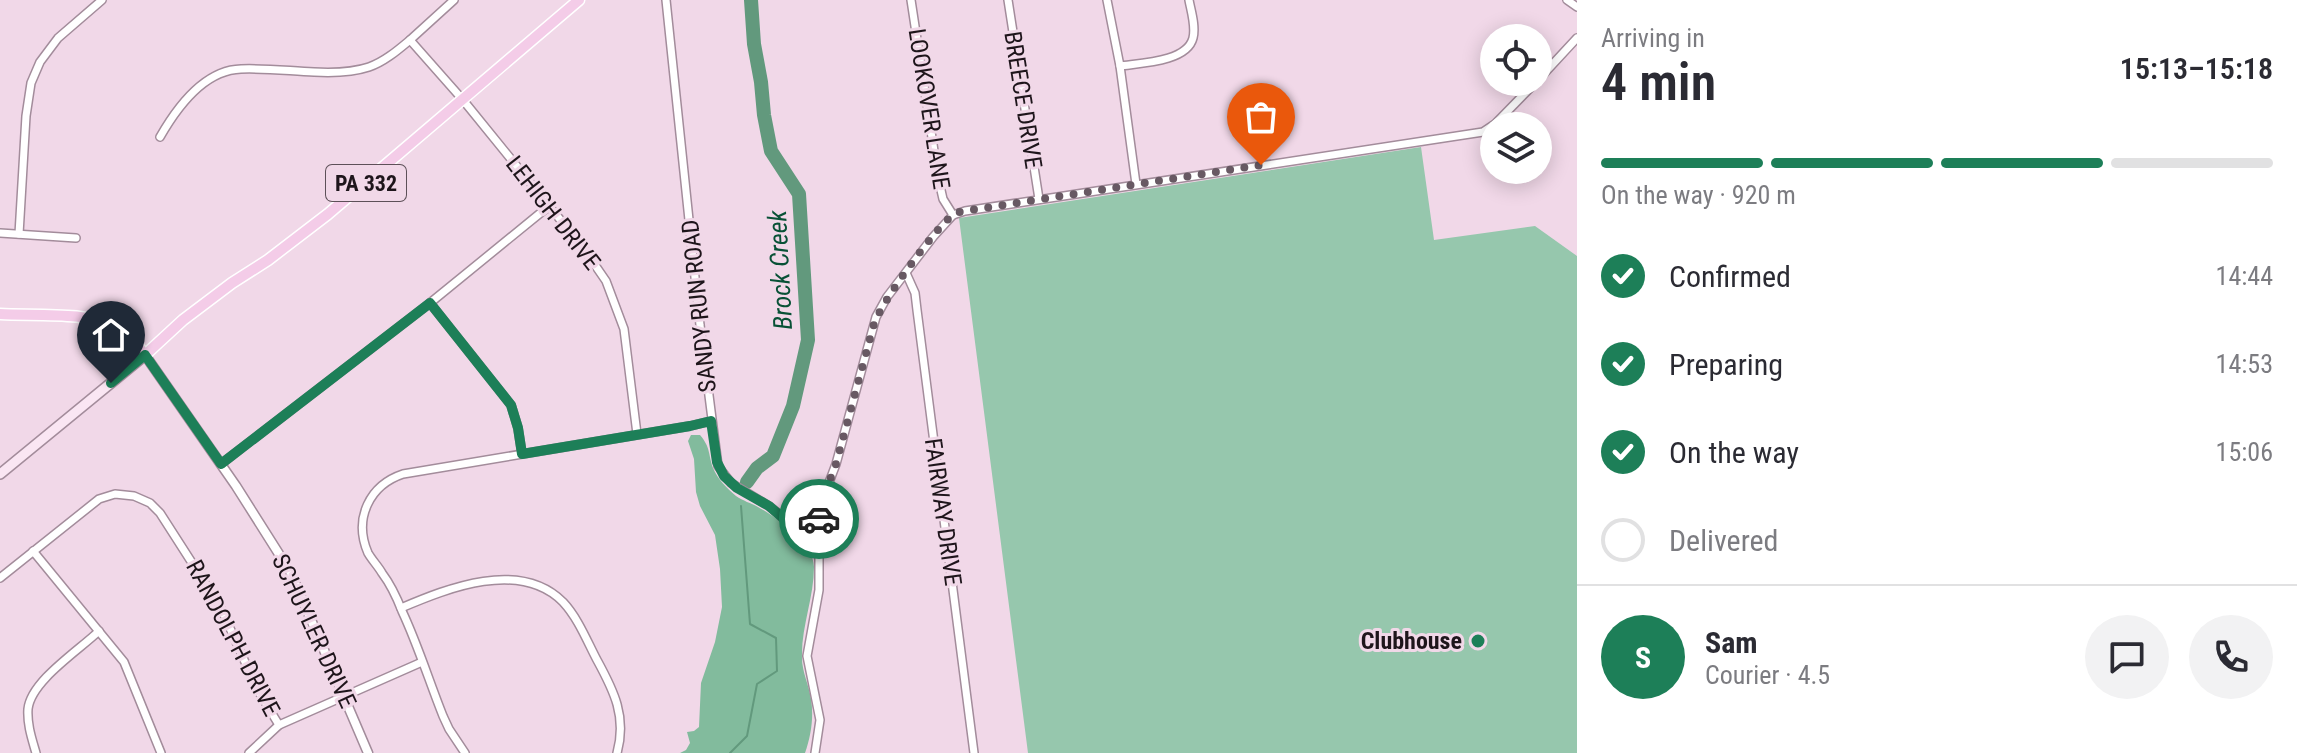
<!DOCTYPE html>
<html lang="en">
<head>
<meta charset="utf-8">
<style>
  :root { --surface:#fff; --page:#f2f2f3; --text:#2b2b33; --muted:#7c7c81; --line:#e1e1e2; --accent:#1d7f58 }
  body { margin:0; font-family:"Roboto Condensed",sans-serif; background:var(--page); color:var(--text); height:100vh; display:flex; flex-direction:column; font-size:30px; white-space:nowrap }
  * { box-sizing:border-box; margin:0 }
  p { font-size:26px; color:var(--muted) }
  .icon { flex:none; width:44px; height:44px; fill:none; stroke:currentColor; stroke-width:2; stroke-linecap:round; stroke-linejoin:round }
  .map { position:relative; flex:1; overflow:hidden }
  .sheet { display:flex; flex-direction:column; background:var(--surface); width:720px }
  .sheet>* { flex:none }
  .fabs { position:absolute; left:1480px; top:24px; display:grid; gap:16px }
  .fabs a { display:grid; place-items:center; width:72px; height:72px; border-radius:50%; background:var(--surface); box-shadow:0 4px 20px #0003; font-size:40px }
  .pin { position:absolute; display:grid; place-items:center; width:68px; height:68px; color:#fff; margin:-82px -34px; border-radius:50% 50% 50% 0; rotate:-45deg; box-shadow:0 0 8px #0007 }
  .pin .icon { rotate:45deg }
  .courier { position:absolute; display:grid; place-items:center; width:80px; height:80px; margin:-40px; border:6px solid #1d7f58; border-radius:50%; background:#fff; color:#222; box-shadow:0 2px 10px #0007 }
  .head em { font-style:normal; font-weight:600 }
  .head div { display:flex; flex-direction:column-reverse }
  .head { display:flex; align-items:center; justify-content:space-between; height:136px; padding:0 24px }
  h1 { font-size:52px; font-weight:600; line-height:60px }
  .bar { display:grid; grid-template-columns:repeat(4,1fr); gap:12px 8px; align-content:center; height:96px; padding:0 24px }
  .bar i { height:10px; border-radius:6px; background:var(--line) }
  .bar .active { background:var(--accent) }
  .bar p { grid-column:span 4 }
  .line { display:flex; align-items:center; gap:20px; padding:0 24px; border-top:2px solid var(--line) }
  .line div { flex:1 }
  .round { display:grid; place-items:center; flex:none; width:84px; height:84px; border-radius:42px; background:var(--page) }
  ol { padding:0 24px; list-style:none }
  li { display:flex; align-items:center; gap:24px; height:88px }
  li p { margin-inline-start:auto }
  li .icon { padding:8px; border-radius:50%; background:var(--accent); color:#fff; stroke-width:4 }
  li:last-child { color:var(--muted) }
  li i { width:44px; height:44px; border:4px solid var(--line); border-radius:50% }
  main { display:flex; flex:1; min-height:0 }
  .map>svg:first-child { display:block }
  .green { fill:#96c7ad }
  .forest { fill:#82bb9d }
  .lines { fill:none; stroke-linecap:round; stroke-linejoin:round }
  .stream { stroke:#62997d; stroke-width:2 }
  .river { stroke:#62997d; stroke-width:14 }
  .minor-casing { stroke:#a38c9b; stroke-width:10 }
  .tertiary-casing { stroke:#a38c9b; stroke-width:11 }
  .secondary-casing { stroke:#a38c9b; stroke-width:12 }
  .primary-casing { stroke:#fff; stroke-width:13 }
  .minor { stroke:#fff; stroke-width:7 }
  .tertiary { stroke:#fff; stroke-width:8 }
  .secondary { stroke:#fae6f3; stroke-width:9 }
  .primary { stroke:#f4cce8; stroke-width:10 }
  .done { stroke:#685963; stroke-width:8; stroke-dasharray:0 14.4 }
  .route { stroke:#1d7f58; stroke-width:10 }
  .poi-dot { fill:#1d7f58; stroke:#f1d8e8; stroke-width:3 }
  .labels { text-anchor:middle; stroke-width:6; stroke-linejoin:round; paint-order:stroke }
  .shield { fill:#f1d8e8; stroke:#5d5058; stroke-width:2 }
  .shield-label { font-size:22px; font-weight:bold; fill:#1e151b }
  .street-label { font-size:24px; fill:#1e151b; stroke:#f1d8e8 }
  .poi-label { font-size:24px; font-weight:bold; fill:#1e151b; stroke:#f1d8e8; text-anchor:end }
  .water-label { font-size:26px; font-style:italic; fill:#085136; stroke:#f1d8e8 }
</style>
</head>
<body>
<main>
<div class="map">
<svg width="1577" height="753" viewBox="0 0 1577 753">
  <rect width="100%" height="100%" fill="#f1d8e8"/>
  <path class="green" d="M1421 147 1434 240 1535 226 1577 256V753H1028L959 218Z"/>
  <path class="forest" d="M691 435H700C711 448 708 454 713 468 718 480 727 488 736 496 743 501 751 503 758 507 777 518 814 543 814 567 814 598 801 627 802 658 802 672 809 685 811 699 814 717 811 736 805 753H680L686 750 690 743 687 732 694 731 699 727 701 683 715 642 722 607 720 569 715 535 700 506 696 492 694 459 688 441Z"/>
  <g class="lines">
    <path class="stream" d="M730 753 747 736 757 684 777 671 776 638 750 624 741 506"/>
    <path class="river" d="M747 482 757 468 773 456 793 406 808 340 799 194 771 151 764 115 761 82 754 44 751 0"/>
    <g class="minor-casing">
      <g id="minor">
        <path d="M454 0 410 40 463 100 584 249 606 281 624 329 637 434"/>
        <path d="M666 0 700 325 718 466 731 483 769 506 806 536 819 555V590L807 656 820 720 815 753"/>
        <path d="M911 0 938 177 943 199 953 215"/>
        <path d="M1008 0 1039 199"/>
        <path d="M1107 0 1120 66 1136 184"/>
        <path d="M1567 0 1577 7"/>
        <path d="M1120 66C1140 63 1187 62 1193 38 1196 26 1191 11 1189 0"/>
        <path d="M1538 80 1577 38"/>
        <path d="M160 137C176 109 204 70 241 69 265 68 290 71 314 72 333 73 351 73 369 67 384 62 398 50 410 40"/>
        <path d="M0 233 76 238"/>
        <path d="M19 234 26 116 31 83 40 62 58 38 102 0"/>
        <path d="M906 273 915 293 917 310 974 753"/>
        <path d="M430 303 511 405 518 428 522 454"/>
        <path d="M221 464 430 303 549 206"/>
        <path d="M812 543 819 529 822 501 836 464 876 317 887 297 933 237 953 215 965 211 1483 132 1495 124 1536 82"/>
        <path d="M33 551 124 662 161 753"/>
        <path d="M0 578 99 499 115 494 134 496 150 503 160 513 221 608 257 689 279 725"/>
        <path d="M401 608C448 588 520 559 563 602 578 618 587 641 597 660 614 691 627 717 617 753"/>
        <path d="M36 753C32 739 27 725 28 709 31 681 78 651 99 631"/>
        <path d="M249 753 279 725 422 662"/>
        <path d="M465 753 449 729 443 716C429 681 418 645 402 611 397 598 391 585 382 573 378 566 372 560 368 553 353 518 370 485 403 474L690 426 711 421"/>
      </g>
    </g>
    <g class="tertiary-casing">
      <path id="tertiary" d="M145 355 236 486 291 573 368 753"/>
    </g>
    <g class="secondary-casing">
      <path id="secondary" d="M0 474 145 355"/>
    </g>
    <g class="primary-casing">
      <path id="primary" d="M0 314C34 316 89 311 118 328 129 334 137 345 145 355L183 320 232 283 268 260 328 214 579 0"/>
    </g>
    <use href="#minor" class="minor"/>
    <use href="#tertiary" class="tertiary"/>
    <use href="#secondary" class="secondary"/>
    <use href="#primary" class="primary"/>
  </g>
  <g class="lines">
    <path class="done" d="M819 519 822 501 836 464 874 324C881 303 935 228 953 215 958 212 960 212 965 211L1261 165"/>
    <path class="route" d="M111 383 145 355 221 464 430 303 511 405 518 428 522 454 690 426 711 421 717 462 724 476 737 488 769 506 812 543 819 529V519"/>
  </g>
  <circle class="poi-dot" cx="1478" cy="641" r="8"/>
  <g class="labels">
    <rect class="shield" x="326" y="165" width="80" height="36" rx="6"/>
    <g class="shield-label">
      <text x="366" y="191">PA 332</text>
    </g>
    <g class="street-label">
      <text transform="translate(1023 100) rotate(81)" y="8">BREECE DRIVE</text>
      <text transform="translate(929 109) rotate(81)" y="8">LOOKOVER LANE</text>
      <text transform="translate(553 213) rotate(52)" y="8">LEHIGH DRIVE</text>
      <text transform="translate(699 306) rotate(-96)" y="8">SANDY RUN ROAD</text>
      <text transform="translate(943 512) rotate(82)" y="8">FAIRWAY DRIVE</text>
      <text transform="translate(314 631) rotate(65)" y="8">SCHUYLER DRIVE</text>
      <text transform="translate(233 638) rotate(62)" y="8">RANDOLPH DRIVE</text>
    </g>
    <g class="poi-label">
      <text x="1462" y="649">Clubhouse</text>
    </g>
    <g class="water-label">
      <text transform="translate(780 270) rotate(-93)" y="9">Brock Creek</text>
    </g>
  </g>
</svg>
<div class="fabs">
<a><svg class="icon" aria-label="locate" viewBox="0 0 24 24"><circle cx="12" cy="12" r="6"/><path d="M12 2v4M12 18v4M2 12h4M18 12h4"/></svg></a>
<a><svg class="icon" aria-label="layers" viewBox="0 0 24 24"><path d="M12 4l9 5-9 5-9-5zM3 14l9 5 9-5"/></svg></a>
</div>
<div class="pin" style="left:1261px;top:165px;background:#ea580c"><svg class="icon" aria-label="bag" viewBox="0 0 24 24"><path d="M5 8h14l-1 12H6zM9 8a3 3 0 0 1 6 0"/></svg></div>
<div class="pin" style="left:111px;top:383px;background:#1f2937"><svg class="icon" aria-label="home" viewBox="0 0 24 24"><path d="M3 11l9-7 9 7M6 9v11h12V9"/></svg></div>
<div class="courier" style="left:819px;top:519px"><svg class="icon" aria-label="car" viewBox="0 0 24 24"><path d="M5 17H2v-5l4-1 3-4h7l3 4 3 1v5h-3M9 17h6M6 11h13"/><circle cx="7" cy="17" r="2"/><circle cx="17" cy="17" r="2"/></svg></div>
</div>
<section class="sheet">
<div class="head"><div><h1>4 min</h1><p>Arriving in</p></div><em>15:13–15:18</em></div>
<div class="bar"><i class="active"></i><i class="active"></i><i class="active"></i><i></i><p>On the way · 920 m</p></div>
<ol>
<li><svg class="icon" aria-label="check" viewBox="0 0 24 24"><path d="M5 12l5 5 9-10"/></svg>Confirmed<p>14:44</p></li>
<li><svg class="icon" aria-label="check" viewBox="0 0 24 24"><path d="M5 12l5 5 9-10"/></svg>Preparing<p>14:53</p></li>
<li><svg class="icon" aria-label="check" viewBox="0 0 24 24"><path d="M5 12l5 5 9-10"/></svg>On the way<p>15:06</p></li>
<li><i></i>Delivered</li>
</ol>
<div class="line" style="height:144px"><b class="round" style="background:var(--accent);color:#fff">S</b><div><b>Sam</b><p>Courier · 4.5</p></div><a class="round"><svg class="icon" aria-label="chat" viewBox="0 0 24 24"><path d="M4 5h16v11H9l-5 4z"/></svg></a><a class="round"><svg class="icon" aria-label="phone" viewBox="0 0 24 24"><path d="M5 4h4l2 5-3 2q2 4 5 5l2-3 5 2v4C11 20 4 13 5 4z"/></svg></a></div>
</section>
</main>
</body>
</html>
